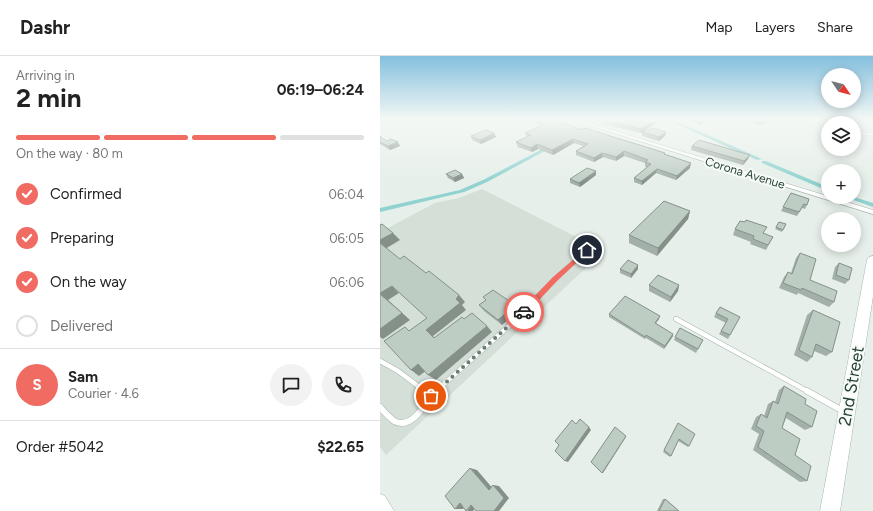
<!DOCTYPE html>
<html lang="en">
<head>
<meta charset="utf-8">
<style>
  :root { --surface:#fff; --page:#f2f2f2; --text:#222; --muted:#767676; --line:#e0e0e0; --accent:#f06b62 }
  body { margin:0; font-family:Figtree,sans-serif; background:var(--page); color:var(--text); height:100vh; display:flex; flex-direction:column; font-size:15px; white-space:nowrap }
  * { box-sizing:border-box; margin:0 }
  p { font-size:13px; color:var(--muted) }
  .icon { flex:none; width:22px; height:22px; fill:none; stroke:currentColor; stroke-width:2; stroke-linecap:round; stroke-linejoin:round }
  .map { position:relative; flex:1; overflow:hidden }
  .sheet { display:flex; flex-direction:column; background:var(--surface); width:380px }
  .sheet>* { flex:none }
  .needle { width:26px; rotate:125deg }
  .tools { position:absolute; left:441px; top:12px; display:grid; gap:8px }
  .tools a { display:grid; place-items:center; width:40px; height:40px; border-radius:50%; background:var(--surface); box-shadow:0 2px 10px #0003; font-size:20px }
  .pin { position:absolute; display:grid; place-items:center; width:34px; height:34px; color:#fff; margin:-17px; border:2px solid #fff; border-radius:50%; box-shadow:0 1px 4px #0007 }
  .courier { position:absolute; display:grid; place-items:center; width:40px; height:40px; margin:-20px; border:3px solid #f06b62; border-radius:50%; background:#fff; color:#222; box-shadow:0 1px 5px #0007 }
  .summary em { font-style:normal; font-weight:700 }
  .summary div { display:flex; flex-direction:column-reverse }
  .summary { display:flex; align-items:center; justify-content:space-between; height:68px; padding:0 16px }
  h1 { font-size:26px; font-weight:700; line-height:30px }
  .bar { display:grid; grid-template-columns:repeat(4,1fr); gap:6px 4px; align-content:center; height:48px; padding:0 16px }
  .bar i { height:5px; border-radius:3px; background:var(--line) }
  .bar .selected { background:var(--accent) }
  .bar p { grid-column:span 4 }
  .line { display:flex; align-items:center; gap:10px; padding:0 16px; border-top:1px solid var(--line) }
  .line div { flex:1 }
  .round { display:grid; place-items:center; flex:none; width:42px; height:42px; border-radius:21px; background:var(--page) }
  ol { padding:0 16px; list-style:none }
  li { display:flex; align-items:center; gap:12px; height:44px }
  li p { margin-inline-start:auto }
  li .icon { padding:4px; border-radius:50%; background:var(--accent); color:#fff; stroke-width:4 }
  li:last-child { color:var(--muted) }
  li i { width:22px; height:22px; border:2px solid var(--line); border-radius:50% }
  header { display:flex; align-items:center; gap:24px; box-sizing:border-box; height:56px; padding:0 20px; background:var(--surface); border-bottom:1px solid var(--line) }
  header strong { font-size:19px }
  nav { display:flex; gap:22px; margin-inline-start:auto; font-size:14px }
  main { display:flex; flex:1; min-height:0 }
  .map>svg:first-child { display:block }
  .built { fill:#d4dfd8 }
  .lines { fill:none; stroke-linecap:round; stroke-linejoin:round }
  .canal { fill:#8fd2d0; fill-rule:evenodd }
  .lane-far3-casing { stroke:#a8b7af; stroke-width:3 }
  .lane-far2-casing { stroke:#a8b7af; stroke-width:4.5 }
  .lane-far1-casing { stroke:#a8b7af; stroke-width:5.5 }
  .lane-casing { stroke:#a8b7af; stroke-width:7 }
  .street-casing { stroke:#a8b7af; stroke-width:1 }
  .secondary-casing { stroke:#a4baaf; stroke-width:1 }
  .lane-far3 { stroke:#fff; stroke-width:2.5 }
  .lane-far2 { stroke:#fff; stroke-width:3.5 }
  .lane-far1 { stroke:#fff; stroke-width:4.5 }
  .lane { stroke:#fff; stroke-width:6 }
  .street { fill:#fff; fill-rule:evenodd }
  .secondary { fill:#fff; fill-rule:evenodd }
  .wall { fill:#a3b0a9 }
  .shaded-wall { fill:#859089 }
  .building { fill:#becdc4; stroke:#859089 }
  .route { fill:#f06b62 }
  .done { stroke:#697e73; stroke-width:4; stroke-dasharray:0 7.2 }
  .labels { text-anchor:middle; stroke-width:4; stroke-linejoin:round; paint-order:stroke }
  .far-street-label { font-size:12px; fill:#254134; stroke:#f7fbf8 }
  .near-street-label { font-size:17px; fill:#254134; stroke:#f7fbf8 }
</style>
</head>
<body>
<header>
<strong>Dashr</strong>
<nav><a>Map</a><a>Layers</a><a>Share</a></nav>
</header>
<main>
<section class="sheet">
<div class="summary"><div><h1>2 min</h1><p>Arriving in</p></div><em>06:19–06:24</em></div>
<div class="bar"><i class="selected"></i><i class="selected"></i><i class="selected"></i><i></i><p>On the way · 80 m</p></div>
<ol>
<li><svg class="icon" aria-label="check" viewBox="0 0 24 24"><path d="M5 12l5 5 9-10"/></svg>Confirmed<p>06:04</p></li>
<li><svg class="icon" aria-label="check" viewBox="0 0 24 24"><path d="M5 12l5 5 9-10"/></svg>Preparing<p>06:05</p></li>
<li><svg class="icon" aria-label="check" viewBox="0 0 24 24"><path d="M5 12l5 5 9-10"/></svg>On the way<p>06:06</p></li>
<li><i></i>Delivered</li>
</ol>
<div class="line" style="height:72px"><b class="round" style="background:var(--accent);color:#fff">S</b><div><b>Sam</b><p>Courier · 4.6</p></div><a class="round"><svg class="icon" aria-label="chat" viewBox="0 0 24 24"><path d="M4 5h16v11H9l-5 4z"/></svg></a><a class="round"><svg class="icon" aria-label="phone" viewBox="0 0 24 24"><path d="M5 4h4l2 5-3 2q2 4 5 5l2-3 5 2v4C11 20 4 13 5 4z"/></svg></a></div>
<div class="line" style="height:52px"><div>Order #5042</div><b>$22.65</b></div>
</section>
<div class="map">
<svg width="493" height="455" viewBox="0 0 493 455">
  <rect width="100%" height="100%" fill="#e6efe9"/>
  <path class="built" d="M102 133 224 195 6 399 0 391V176L55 147 79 142Z"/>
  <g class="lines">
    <g class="canal">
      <path d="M219 63H224L214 69H212V67Z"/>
      <path d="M285 63H291L382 103 377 104Z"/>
      <path d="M204 71 208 72 195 80 191 79Z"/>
      <path d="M170 89 174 90 107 126 84 136 0 156V152L80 134 103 124Z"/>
      <path d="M382 105H386L448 131V135L382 107Z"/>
      <path d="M465 141H474L493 147V151Z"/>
    </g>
    <g class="lane-far3-casing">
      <g id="lane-far3">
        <path d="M482 77 493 79"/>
        <path d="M0 79 11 86"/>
      </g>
    </g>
    <g class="lane-far2-casing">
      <path id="lane-far2" d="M157 242 175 223 207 194"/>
    </g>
    <g class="lane-far1-casing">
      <g id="lane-far1">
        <path d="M296 263 429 336"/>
        <path d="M0 305 18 315 46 336"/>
        <path d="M55 336 139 261 158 241"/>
      </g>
    </g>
    <g class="lane-casing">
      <g id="lane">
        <path d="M427 335 463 355"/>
        <path d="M51 340 56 335"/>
        <path d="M0 351C4 356 9 361 14 365 30 374 44 351 51 340L45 335"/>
      </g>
    </g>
    <g class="street-casing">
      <g id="street">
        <path d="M6 63H12L0 69V66Z"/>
        <path d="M189 63H196L493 154V158Z"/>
        <path d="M488 63H493V65L489 64Z"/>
        <path d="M0 438 5 440 14 455H0Z"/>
      </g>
    </g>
    <g class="secondary-casing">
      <path id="secondary" d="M493 200V240L460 455H440L487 204 489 201Z"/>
    </g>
    <use href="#lane-far3" class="lane-far3"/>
    <use href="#lane-far2" class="lane-far2"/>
    <use href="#lane-far1" class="lane-far1"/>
    <use href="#lane" class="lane"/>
    <use href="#street" class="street"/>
    <use href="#secondary" class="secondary"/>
  </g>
  <g class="wall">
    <path d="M118 63H130L125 65Z"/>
    <path d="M244 63H279V65L262 76H286L285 80 279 85 262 80V76L261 77 223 68V64H243Z"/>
    <path d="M307 63H334L319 69 307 64Z"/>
    <path d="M359 63H392L391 65 379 69Z"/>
    <path d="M154 64 202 74 285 97V99L310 112 296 124 276 117 262 129 254 126V122L267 111H265V107L244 100 236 105 223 101 214 106 196 99V95L203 90 194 87 173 99 158 93 152 96 138 91 136 86 147 81 145 77 161 70 155 68Z"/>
    <path d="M114 77 116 81 101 88 92 84 91 80Z"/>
    <path d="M0 80 7 85 20 90 10 94 0 88Z"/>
    <path d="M312 90 368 103 363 109 311 94Z"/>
    <path d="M216 115V119L200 131 190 127V123Z"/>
    <path d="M66 118H82L84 122 75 126 68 122Z"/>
    <path d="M411 137 427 149 425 153 422 152 417 160 401 155Z"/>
    <path d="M310 155 308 163 277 200 249 187V179Z"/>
    <path d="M399 166 406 168 402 176 395 173Z"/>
    <path d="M355 173 383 177 393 181 386 194 370 188 371 186 353 179Z"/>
    <path d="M420 197 430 224 454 246 449 251 418 237 417 239 399 232 404 221 408 216 411 217 416 202Z"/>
    <path d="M459 207 469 224 465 228 452 223 455 211Z"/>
    <path d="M240 213H258L251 222 240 217Z"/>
    <path d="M269 229H299L298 235 290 246 269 235Z"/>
    <path d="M99 249 138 255 122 269 104 255Z"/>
    <path d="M433 254 452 296 446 300 434 295 432 301 427 306 414 299 427 259Z"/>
    <path d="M336 257 360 261 348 283 339 278 346 267 334 261Z"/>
    <path d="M229 258 279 263 276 267 293 280 284 293 266 282 265 283 229 261Z"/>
    <path d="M295 281 323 284 316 297 294 284Z"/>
    <path d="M404 330 425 348 432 371 425 374 406 362 402 372 427 425 420 426 373 394 379 378 371 373 376 361 381 358 384 360 388 348 393 345 395 346 399 334Z"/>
    <path d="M298 367 309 390 308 391 298 385 290 401 283 396Z"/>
    <path d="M283 443H285L299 455H277Z"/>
  </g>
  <g class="shaded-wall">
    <path d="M124 63H130L125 65Z"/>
    <path d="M276 63H279V65L261 77V73Z"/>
    <path d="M327 63H334L319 69 320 66Z"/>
    <path d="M386 63H392L391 65 379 69 380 65Z"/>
    <path d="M286 76 285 80 279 85V81Z"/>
    <path d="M114 77 116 81 101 88 100 84Z"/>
    <path d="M193 83 194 87 173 99 172 94Z"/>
    <path d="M18 86 20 90 10 94 8 90Z"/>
    <path d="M157 88 158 93 152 96 151 92Z"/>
    <path d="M244 95V100L236 105V101Z"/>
    <path d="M222 97 223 101 214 106V102Z"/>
    <path d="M370 99 368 103 363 109 364 105Z"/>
    <path d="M311 107 310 112 296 124 297 120Z"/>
    <path d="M277 113 276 117 262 129V125Z"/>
    <path d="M216 115V119L200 131 199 127Z"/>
    <path d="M82 118 84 122 75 126 73 122Z"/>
    <path d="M310 155 308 163 277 200 278 192Z"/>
    <path d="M13 177 20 184 5 193 0 188V184Z"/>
    <path d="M258 209V213L251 222V218Z"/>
    <path d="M299 229 298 235 290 246 291 241Z"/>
    <path d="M12 230 19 237 8 244 30 264 3 283 0 281V237Z"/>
    <path d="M79 239 85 246 82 249 86 254 53 280 61 288 46 274Z"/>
    <path d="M135 249 138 255 122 269 118 264Z"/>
    <path d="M280 260 279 263 274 269 275 267Z"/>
    <path d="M107 270 112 276 56 324 48 319Z"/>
    <path d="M293 278V280L284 293 285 290Z"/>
    <path d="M38 308 47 314 39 320 31 314Z"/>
    <path d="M209 371 211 374 188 406 185 405Z"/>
    <path d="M246 380V381L223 417H222Z"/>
    <path d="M90 412 97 414 115 435 109 434Z"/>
    <path d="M113 429 119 430 129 442 119 455H114Z"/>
    <path d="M80 447H87L83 453H75Z"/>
    <path d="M91 449H98L93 455H87Z"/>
  </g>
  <g class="building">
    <path d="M156 63H172L202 74 205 72 285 97 284 98 311 107 297 120 277 113 262 125 254 122 271 108 265 106 268 104 244 95 236 101 222 97 214 102 196 95 208 88 193 83 172 94 157 88 151 92 136 86 151 79 145 77 163 69 162 68 164 67 154 64Z"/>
    <path d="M225 63H240L243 64 244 63H276L261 73 223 64Z"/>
    <path d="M313 63H327L320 66Z"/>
    <path d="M374 63H386L380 65Z"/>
    <path d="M273 72 286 76 279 81 262 76Z"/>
    <path d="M106 74 114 77 100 84 91 80Z"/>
    <path d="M0 80 7 85 11 83 18 86 8 90 0 86Z"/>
    <path d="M319 84 370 99 364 105 312 90Z"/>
    <path d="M207 112 216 115 199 127 190 123Z"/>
    <path d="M75 114 82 118 73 122 66 118Z"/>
    <path d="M411 137 429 143 427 149 424 148 419 156 403 151Z"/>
    <path d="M284 145 310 155 278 192 249 179Z"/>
    <path d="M366 164 387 171 383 177 393 181 388 189 373 183 374 180 355 173 360 165 365 166Z"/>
    <path d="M399 166 406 168 403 174 396 171Z"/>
    <path d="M2 168 13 177 0 184V169Z"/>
    <path d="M0 187 20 203 24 200 46 217 49 215 79 239 76 243 80 247 46 274 54 282 82 261 84 263 92 257 107 270 48 319 38 308 31 314 4 285 25 271 29 275 47 262 12 230 0 237Z"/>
    <path d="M420 197 436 203 430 224 457 235 454 246 422 232 421 234 403 227 408 216 412 218Z"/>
    <path d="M248 204 258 209 251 218 240 213Z"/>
    <path d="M459 207 472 212 469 224 456 219Z"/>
    <path d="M278 219 299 229 291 241 269 229Z"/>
    <path d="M113 234 135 249 118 264 99 249 106 244 103 241Z"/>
    <path d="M0 238 22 257 0 273Z"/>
    <path d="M245 240 280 260 275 267 293 278 285 290 266 279 265 281 229 258Z"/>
    <path d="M340 251 360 261 350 279 341 275 348 263 336 257Z"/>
    <path d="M433 254 460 266 452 296 436 288 432 301 419 294Z"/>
    <path d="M300 272 323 284 318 293 295 281Z"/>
    <path d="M404 330 426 343 425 348 437 355 432 371 407 356 402 372 420 383 415 399 431 410 427 425 378 391 384 375 376 370 381 358 387 362 393 345 398 348Z"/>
    <path d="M200 363 209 371 185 405 175 395 179 389 175 385 192 364 196 368Z"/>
    <path d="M298 367 315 378 309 390 299 383 291 400 284 394Z"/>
    <path d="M235 371 246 380 222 417 211 406Z"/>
    <path d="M90 412 109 434 113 429 124 442 114 455H96L91 449 86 455 80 447 75 453 65 440Z"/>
    <path d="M285 443 299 455H279Z"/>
  </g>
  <linearGradient id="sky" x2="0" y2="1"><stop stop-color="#84c0de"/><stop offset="0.5" stop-color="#f4f8f5"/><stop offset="1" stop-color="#f4f8f5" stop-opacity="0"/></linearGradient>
  <rect width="493" height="127" fill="url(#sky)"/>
  <path class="route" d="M207 192 209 193V195L177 225 146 258H141V254L173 221Z"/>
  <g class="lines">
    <path class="done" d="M51 340 144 256"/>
  </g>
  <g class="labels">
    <g class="far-street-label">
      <text transform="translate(365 117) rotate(17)" y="4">Corona Avenue</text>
    </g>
    <g class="near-street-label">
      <text transform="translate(471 330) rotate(-80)" y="6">2nd Street</text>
    </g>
  </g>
</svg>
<div class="tools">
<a><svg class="needle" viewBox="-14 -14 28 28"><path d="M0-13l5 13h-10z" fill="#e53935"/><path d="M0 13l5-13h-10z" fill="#767676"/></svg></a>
<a><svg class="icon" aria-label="layers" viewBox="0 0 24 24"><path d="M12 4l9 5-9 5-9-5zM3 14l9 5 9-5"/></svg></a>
<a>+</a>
<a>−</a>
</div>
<div class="pin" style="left:51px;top:340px;background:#ea580c"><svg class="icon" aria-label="bag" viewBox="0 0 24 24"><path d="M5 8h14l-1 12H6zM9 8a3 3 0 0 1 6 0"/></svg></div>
<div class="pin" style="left:207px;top:194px;background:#1f2937"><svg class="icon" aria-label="home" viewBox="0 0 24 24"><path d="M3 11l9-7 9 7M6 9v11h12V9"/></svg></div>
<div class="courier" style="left:144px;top:256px"><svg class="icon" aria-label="car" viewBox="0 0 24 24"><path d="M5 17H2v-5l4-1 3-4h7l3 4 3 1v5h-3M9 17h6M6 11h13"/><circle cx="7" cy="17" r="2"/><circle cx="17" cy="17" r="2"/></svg></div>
</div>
</main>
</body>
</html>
